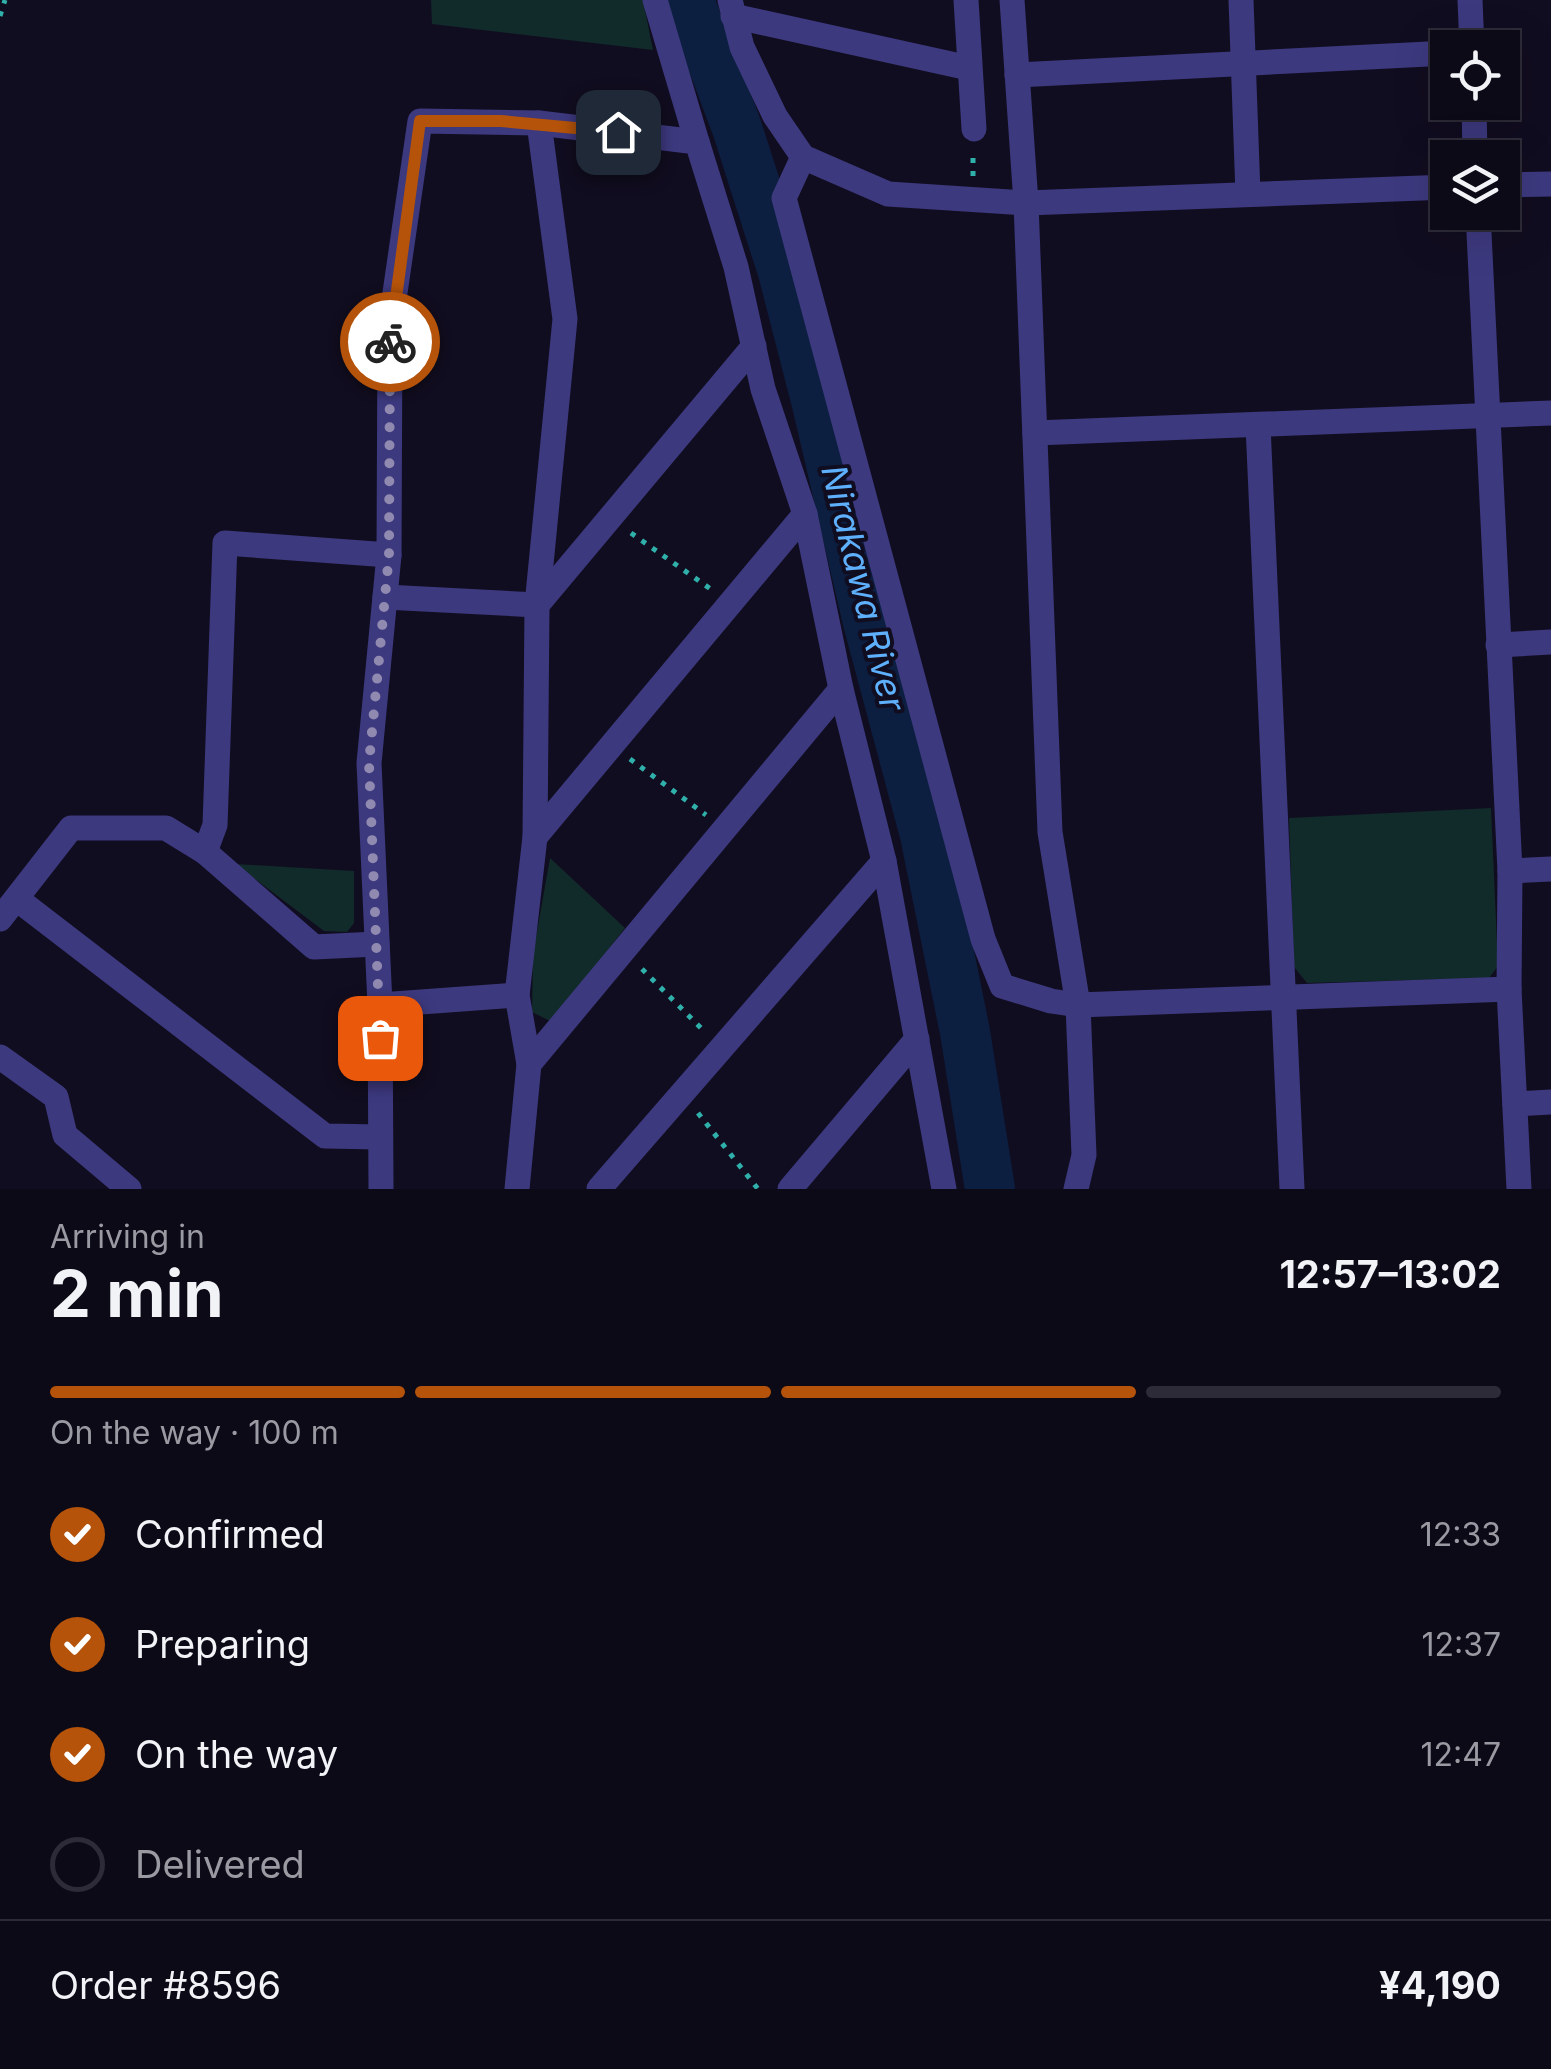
<!DOCTYPE html>
<html lang="en">
<head>
<meta charset="utf-8">
<style>
  :root { --surface:#0d0a18; --page:#161321; --text:#f1f3f6; --muted:#9a9aa2; --line:#2d2b37; --accent:#b45309 }
  body { margin:0; font-family:Inter,sans-serif; background:var(--page); color:var(--text); height:100vh; display:flex; flex-direction:column; font-size:38px; white-space:nowrap }
  * { box-sizing:border-box; margin:0 }
  p { font-size:32px; color:var(--muted) }
  .icon { flex:none; width:55px; height:55px; fill:none; stroke:currentColor; stroke-width:2; stroke-linecap:round; stroke-linejoin:round }
  .map { position:relative; height:1189px; overflow:hidden }
  .panel { display:flex; flex-direction:column; background:var(--surface); flex:1 }
  .panel>* { flex:none }
  .tools { position:absolute; left:1430px; top:30px; display:grid; gap:20px }
  .tools a { display:grid; place-items:center; width:90px; height:90px; border-radius:0px; background:var(--surface); box-shadow:0 10px 40px #0002,0 0 0 2px var(--line); font-size:50px }
  .pin { position:absolute; display:grid; place-items:center; width:85px; height:85px; color:#fff; margin:-42px; border-radius:20px; box-shadow:0 5px 15px #0006 }
  .courier { position:absolute; display:grid; place-items:center; width:100px; height:100px; margin:-50px; border:8px solid #b45309; border-radius:50%; background:#fff; color:#222; box-shadow:0 2px 12px #0007 }
  .summary em { font-style:normal; font-weight:700 }
  .summary div { display:flex; flex-direction:column-reverse }
  .summary { display:flex; align-items:center; justify-content:space-between; height:170px; padding:0 50px }
  h1 { font-size:65px; font-weight:700; line-height:75px }
  .bar { display:grid; grid-template-columns:repeat(4,1fr); gap:15px 10px; align-content:center; height:120px; padding:0 50px }
  .bar i { height:12px; border-radius:8px; background:var(--line) }
  .bar .current { background:var(--accent) }
  .bar p { grid-column:span 4 }
  .line { display:flex; align-items:center; gap:25px; padding:0 50px; border-top:2px solid var(--line) }
  .line div { flex:1 }
  ol { padding:0 50px; list-style:none }
  li { display:flex; align-items:center; gap:30px; height:110px }
  li p { margin-inline-start:auto }
  li .icon { padding:10px; border-radius:50%; background:var(--accent); color:#fff; stroke-width:4 }
  li:last-child { color:var(--muted) }
  li i { width:55px; height:55px; border:5px solid var(--line); border-radius:50% }
  .map>svg:first-child { display:block }
  .green { fill:#112a2a }
  .lines { fill:none; stroke-linecap:round; stroke-linejoin:round }
  .river { stroke:#0c1f41; stroke-width:50 }
  .path { stroke:#30b0aa; stroke-width:5; stroke-dasharray:5 8; stroke-linecap:butt }
  .minor { stroke:#3d397f; stroke-width:25 }
  .done { stroke:#908ab0; stroke-width:10; stroke-dasharray:0 18 }
  .route { stroke:#b45309; stroke-width:12 }
  .labels { text-anchor:middle; stroke-width:8; stroke-linejoin:round; paint-order:stroke }
  .water-label { font-size:35px; font-style:italic; fill:#5eb0fc; stroke:#110d20 }
</style>
</head>
<body>
<div class="map">
<svg width="1551" height="1189" viewBox="0 0 1551 1189">
  <rect width="100%" height="100%" fill="#110d20"/>
  <g class="green">
    <path d="M431 0H643L653 50 432 24Z"/>
    <path d="M1491 808 1498 966 1489 978 1307 983 1294 967 1289 818Z"/>
    <path d="M550 858 625 928 552 1022 532 1012 533 954Z"/>
    <path d="M235 864 354 871V923L347 932 324 931Z"/>
  </g>
  <g class="lines">
    <path class="river" d="M689 0 737 128 783 272 817 404 868 622 925 835 965 1032 990 1189"/>
    <g class="path">
      <path d="M0 16 5 0"/>
      <path d="M973 176V152"/>
      <path d="M631 533 712 590"/>
      <path d="M630 759 706 815"/>
      <path d="M642 969 705 1032"/>
      <path d="M698 1113 758 1189"/>
    </g>
    <g class="minor">
      <path d="M655 0 697 142"/>
      <path d="M730 0 742 47 775 116 803 157 888 194 1026 203 1448 187"/>
      <path d="M966 0 974 129"/>
      <path d="M1012 0 1026 203 1050 832 1078 1005 1084 1155 1076 1189"/>
      <path d="M1241 0 1248 194"/>
      <path d="M1470 0 1472 48"/>
      <path d="M733 16 969 68"/>
      <path d="M1017 75 1448 53"/>
      <path d="M1474 102 1475 158"/>
      <path d="M803 157 784 198 983 939 1002 986 1051 1001 1078 1005 1509 989"/>
      <path d="M1502 185 1551 184"/>
      <path d="M1478 212 1510 871 1509 989 1519 1189"/>
      <path d="M1258 425 1292 1189"/>
      <path d="M1035 433 1551 413"/>
      <path d="M385 597 537 605 754 346"/>
      <path d="M1498 645 1551 642"/>
      <path d="M535 837 805 514"/>
      <path d="M205 852 314 947 377 944"/>
      <path d="M1510 871 1551 869"/>
      <path d="M17 899 325 1136 380 1137"/>
      <path d="M0 919 71 828H166L205 852 215 825 225 543 389 555"/>
      <path d="M380 1005 517 995"/>
      <path d="M0 1057 56 1097 65 1135 129 1189"/>
      <path d="M529 1064 841 689"/>
      <path d="M1515 1104 1551 1102"/>
      <path d="M381 1189 380 1005 369 763 389 555 390 327 420 121 539 123 697 142 736 267 763 389 805 514 841 689 884 861 944 1189"/>
      <path d="M517 1189 529 1064 517 995 535 837 537 605 565 319 539 123"/>
      <path d="M599 1189 884 861"/>
      <path d="M790 1189 917 1039"/>
    </g>
  </g>
  <g class="lines">
    <path class="done" d="M380 1038 369 763 389 555 390 342"/>
    <path class="route" d="M390 342 420 121H501L618 132"/>
  </g>
  <g class="labels">
    <g class="water-label">
      <text transform="translate(863 588) rotate(76)" y="12">Nirakawa River</text>
    </g>
  </g>
</svg>
<div class="tools">
<a><svg class="icon" aria-label="locate" viewBox="0 0 24 24"><circle cx="12" cy="12" r="6"/><path d="M12 2v4M12 18v4M2 12h4M18 12h4"/></svg></a>
<a><svg class="icon" aria-label="layers" viewBox="0 0 24 24"><path d="M12 4l9 5-9 5-9-5zM3 14l9 5 9-5"/></svg></a>
</div>
<div class="pin" style="left:380px;top:1038px;background:#ea580c"><svg class="icon" aria-label="bag" viewBox="0 0 24 24"><path d="M5 8h14l-1 12H6zM9 8a3 3 0 0 1 6 0"/></svg></div>
<div class="pin" style="left:618px;top:132px;background:#1f2937"><svg class="icon" aria-label="home" viewBox="0 0 24 24"><path d="M3 11l9-7 9 7M6 9v11h12V9"/></svg></div>
<div class="courier" style="left:390px;top:342px"><svg class="icon" aria-label="bike" viewBox="0 0 24 24"><circle cx="6" cy="16" r="4"/><circle cx="18" cy="16" r="4"/><path d="M6 16l4-8h5l3 8M10 8l3 8H6M13 5h3"/></svg></div>
</div>
<section class="panel">
<div class="summary"><div><h1>2 min</h1><p>Arriving in</p></div><em>12:57–13:02</em></div>
<div class="bar"><i class="current"></i><i class="current"></i><i class="current"></i><i></i><p>On the way · 100 m</p></div>
<ol>
<li><svg class="icon" aria-label="check" viewBox="0 0 24 24"><path d="M5 12l5 5 9-10"/></svg>Confirmed<p>12:33</p></li>
<li><svg class="icon" aria-label="check" viewBox="0 0 24 24"><path d="M5 12l5 5 9-10"/></svg>Preparing<p>12:37</p></li>
<li><svg class="icon" aria-label="check" viewBox="0 0 24 24"><path d="M5 12l5 5 9-10"/></svg>On the way<p>12:47</p></li>
<li><i></i>Delivered</li>
</ol>
<div class="line" style="height:130px"><div>Order #8596</div><b>¥4,190</b></div>
</section>
</body>
</html>
